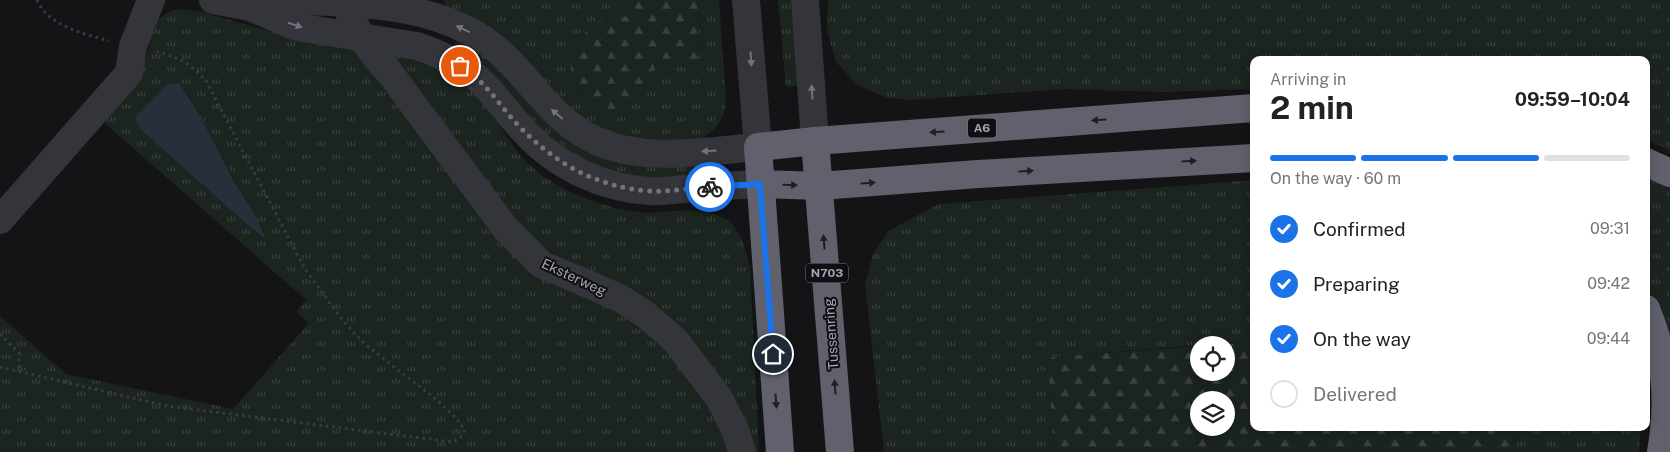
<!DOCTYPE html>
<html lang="en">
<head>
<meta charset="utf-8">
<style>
  :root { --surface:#fff; --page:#f6f6f6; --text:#222; --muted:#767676; --line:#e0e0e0; --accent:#1a73e8 }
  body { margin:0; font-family:"Public Sans",sans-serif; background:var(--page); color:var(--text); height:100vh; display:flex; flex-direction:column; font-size:19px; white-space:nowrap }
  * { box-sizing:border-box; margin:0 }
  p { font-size:16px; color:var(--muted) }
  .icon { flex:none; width:28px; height:28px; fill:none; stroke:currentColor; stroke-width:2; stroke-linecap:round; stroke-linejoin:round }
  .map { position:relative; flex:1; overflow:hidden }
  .details { position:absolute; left:1250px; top:56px; width:400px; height:375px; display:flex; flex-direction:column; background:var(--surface); border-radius:10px; box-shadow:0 2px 12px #0003 }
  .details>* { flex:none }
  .fabs { position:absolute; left:1190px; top:336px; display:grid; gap:10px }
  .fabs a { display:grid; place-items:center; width:45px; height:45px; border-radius:50%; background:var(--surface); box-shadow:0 2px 12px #0003; font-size:25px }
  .pin { position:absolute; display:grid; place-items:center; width:42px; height:42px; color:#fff; margin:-21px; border:2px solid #fff; border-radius:50%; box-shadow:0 1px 5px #0007 }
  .courier { position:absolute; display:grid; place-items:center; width:50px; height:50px; margin:-25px; border:4px solid #1a73e8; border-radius:50%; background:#fff; color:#222; box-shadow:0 1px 6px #0007 }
  .overview em { font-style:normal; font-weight:700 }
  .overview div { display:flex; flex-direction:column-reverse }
  .overview { display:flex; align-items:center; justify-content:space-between; height:85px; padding:0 20px }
  h1 { font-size:32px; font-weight:700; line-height:38px }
  .bar { display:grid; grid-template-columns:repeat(4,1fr); gap:8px 5px; align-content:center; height:60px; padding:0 20px }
  .bar i { height:6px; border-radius:4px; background:var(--line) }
  .bar .selected { background:var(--accent) }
  .bar p { grid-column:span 4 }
  ol { padding:0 20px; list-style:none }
  li { display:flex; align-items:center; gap:15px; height:55px }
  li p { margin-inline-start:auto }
  li .icon { padding:5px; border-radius:50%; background:var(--accent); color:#fff; stroke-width:4 }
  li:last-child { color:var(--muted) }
  li i { width:28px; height:28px; border:2px solid var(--line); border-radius:50% }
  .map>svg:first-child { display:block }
  .grass { fill:url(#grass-tufts); fill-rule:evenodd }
  .forest { fill:url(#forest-firs); fill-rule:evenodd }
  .water { fill:#292f3a }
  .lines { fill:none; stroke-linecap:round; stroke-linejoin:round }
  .path { stroke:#3a3b42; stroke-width:3; stroke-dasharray:2.5 4; stroke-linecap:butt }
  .minor { stroke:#34343b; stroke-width:28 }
  .highway { stroke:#60616c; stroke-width:28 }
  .oneway { fill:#72737f }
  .oneway2 { fill:#1f1f23 }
  .done { stroke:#72737f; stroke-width:5; stroke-dasharray:0 9 }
  .route { stroke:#1a73e8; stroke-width:6 }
  .labels { text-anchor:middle; stroke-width:4; stroke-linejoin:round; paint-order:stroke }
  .shield { fill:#0f0f11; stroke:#777985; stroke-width:1 }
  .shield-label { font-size:12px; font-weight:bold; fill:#a4a6b7 }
  .street-label { font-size:14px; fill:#a4a6b7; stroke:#0f0f11 }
</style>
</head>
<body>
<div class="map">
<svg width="1670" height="452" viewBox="0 0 1670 452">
  <defs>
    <pattern id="grass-tufts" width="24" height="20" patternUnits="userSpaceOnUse" patternTransform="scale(1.25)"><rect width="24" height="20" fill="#1b241e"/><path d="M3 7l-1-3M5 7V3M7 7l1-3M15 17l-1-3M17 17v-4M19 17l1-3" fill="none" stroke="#39413c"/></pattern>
    <pattern id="forest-firs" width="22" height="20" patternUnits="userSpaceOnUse" patternTransform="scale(1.25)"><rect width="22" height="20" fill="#1b241e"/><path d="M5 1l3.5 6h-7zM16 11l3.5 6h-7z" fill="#39413c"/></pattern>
  </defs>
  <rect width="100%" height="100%" fill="#141316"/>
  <g class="grass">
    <path d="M444 0H627V16L592 22 572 82 588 105 615 120 656 67 698 63 700 0H719L726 99 725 111 719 123 714 130 704 137 693 142 671 144 598 132 446 9Z"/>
    <path d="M778 0H792L798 86 786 87Z"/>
    <path d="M828 0H1670V151L1646 140V60H1254V89L1163 92 1064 89 911 100 887 98 857 85 836 62 827 30Z"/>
    <path d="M182 9 202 12 286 36 359 47 485 217 605 303 648 331 686 368 713 408 731 452H0V316L66 374 233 409 309 323 296 312 306 300 100 119C111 106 133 85 141 71 154 47 146 11 182 9ZM179 83 189 96 235 182 263 229 265 238 251 228 140 129Z"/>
    <path d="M459 35 491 55 549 122 696 160 699 181 657 183 584 167 451 52Z"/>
    <path d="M390 52 436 60 485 99 506 136 522 158 544 177 570 192 595 202 619 209 647 213 686 210 710 212 730 221 742 238 750 267 759 452H753L613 282 543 248 502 205Z"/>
    <path d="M1646 172 1670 184V347L1659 308 1646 286Z"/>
    <path d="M1254 180V342L1199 345 1053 357 1048 360 1054 452H884L865 284 873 254 888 231 939 204Z"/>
    <path d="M1511 428H1641L1639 452H1515Z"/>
  </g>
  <g class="forest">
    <path d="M627 0H700L698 63 656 67 615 121 589 106 572 82 570 58 592 22 627 16Z"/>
    <path d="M1254 342V428H1511L1515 452H1054L1048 360 1053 357 1199 346V372H1226V345H1216ZM1199 400H1226V428H1199Z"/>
  </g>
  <path class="water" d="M179 83C201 113 216 148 234 181 245 200 259 218 266 239L251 228 140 129 136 122V116L168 84Z"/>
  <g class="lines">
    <g class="path">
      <path d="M37 0C48 26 85 34 109 41"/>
      <path d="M0 334 19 353V371"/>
      <path d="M0 367 167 406 453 442 462 436 465 430 457 419 437 400 366 345 344 322 305 269 206 81C190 63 179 57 157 52"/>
    </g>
    <g class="minor">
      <path d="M213 0 250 7 297 27 417 46C435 52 453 60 468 71 491 87 506 113 525 132 557 167 603 188 649 191 661 192 672 190 684 189 709 187 734 185 760 184"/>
      <path d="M344 0C354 28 369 51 389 72L506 229 541 264 620 298 646 315 675 340 719 398 735 430 742 452"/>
      <path d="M805 0 815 141"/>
      <path d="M250 7C264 5 278 1 291 0 305 0 319 2 333 2 394 5 460 13 505 57 535 86 557 124 597 141 647 163 705 151 758 147L746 0"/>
      <path d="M0 220 129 73 133 46 151 0"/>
    </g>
    <g class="highway">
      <path d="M815 141 840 452"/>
      <path d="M1646 162 1670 173"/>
      <path d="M760 184 820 186 978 174 1254 158"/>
      <path d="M1646 309C1666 357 1670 401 1661 452"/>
      <path d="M780 452 758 147 815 141 1254 108"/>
    </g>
  </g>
  <defs><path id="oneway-solid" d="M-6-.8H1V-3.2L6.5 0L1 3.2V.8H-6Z" transform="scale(1.25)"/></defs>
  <g class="oneway">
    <use href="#oneway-solid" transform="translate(295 25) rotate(18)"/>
    <use href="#oneway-solid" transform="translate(463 29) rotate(-154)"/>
    <use href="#oneway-solid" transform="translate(751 59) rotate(86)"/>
    <use href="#oneway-solid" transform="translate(812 92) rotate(-94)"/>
    <use href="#oneway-solid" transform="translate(557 114) rotate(-139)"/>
    <use href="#oneway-solid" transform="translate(709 151) rotate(176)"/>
  </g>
  <g class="oneway2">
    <use href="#oneway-solid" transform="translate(1099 120) rotate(176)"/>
    <use href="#oneway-solid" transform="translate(937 132) rotate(176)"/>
    <use href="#oneway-solid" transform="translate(1189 161) rotate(-4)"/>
    <use href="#oneway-solid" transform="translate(1026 171) rotate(-4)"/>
    <use href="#oneway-solid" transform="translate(868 183) rotate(-4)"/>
    <use href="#oneway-solid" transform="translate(790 185) rotate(2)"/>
    <use href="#oneway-solid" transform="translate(824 242) rotate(-95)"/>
    <use href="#oneway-solid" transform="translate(835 387) rotate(-94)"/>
    <use href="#oneway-solid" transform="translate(776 401) rotate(86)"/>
  </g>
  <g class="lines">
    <path class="done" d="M460 66C484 80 498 103 516 123 553 162 595 187 649 191 669 192 690 188 710 187"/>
    <path class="route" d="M710 187 760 184 773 354"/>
  </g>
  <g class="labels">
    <g class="shield">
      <rect x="968" y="118.5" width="28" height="19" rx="4"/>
      <rect x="806" y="263.5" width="42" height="19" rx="4"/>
    </g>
    <g class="shield-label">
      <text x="982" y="132">A6</text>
      <text x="827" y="277">N703</text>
    </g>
    <g class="street-label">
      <text transform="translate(574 277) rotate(25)" y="5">Eksterweg</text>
      <text transform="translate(831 334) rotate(-94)" y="5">Tussenring</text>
    </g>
  </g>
</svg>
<div class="fabs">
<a><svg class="icon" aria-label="locate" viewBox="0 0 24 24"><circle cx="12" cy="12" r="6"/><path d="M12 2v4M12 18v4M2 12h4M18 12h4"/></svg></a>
<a><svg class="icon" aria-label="layers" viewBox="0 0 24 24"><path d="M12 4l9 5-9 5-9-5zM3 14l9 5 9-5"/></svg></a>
</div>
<div class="pin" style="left:460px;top:66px;background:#ea580c"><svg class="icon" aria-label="bag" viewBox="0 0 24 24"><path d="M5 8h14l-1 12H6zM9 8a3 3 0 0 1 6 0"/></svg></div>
<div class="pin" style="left:773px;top:354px;background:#1f2937"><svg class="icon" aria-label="home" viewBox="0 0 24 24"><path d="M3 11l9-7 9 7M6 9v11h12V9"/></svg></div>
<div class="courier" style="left:710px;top:187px"><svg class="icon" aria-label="bike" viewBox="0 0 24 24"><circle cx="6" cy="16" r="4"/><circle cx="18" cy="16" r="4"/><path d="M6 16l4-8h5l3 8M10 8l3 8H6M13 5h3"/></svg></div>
<section class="details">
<div class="overview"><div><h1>2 min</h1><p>Arriving in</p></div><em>09:59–10:04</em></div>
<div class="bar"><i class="selected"></i><i class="selected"></i><i class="selected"></i><i></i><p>On the way · 60 m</p></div>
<ol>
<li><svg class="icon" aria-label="check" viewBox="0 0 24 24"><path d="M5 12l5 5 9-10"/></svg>Confirmed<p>09:31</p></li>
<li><svg class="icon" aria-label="check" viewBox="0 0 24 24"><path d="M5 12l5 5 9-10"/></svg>Preparing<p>09:42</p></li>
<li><svg class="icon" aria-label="check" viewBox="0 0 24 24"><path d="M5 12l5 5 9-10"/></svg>On the way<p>09:44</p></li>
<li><i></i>Delivered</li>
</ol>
</section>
</div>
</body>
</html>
